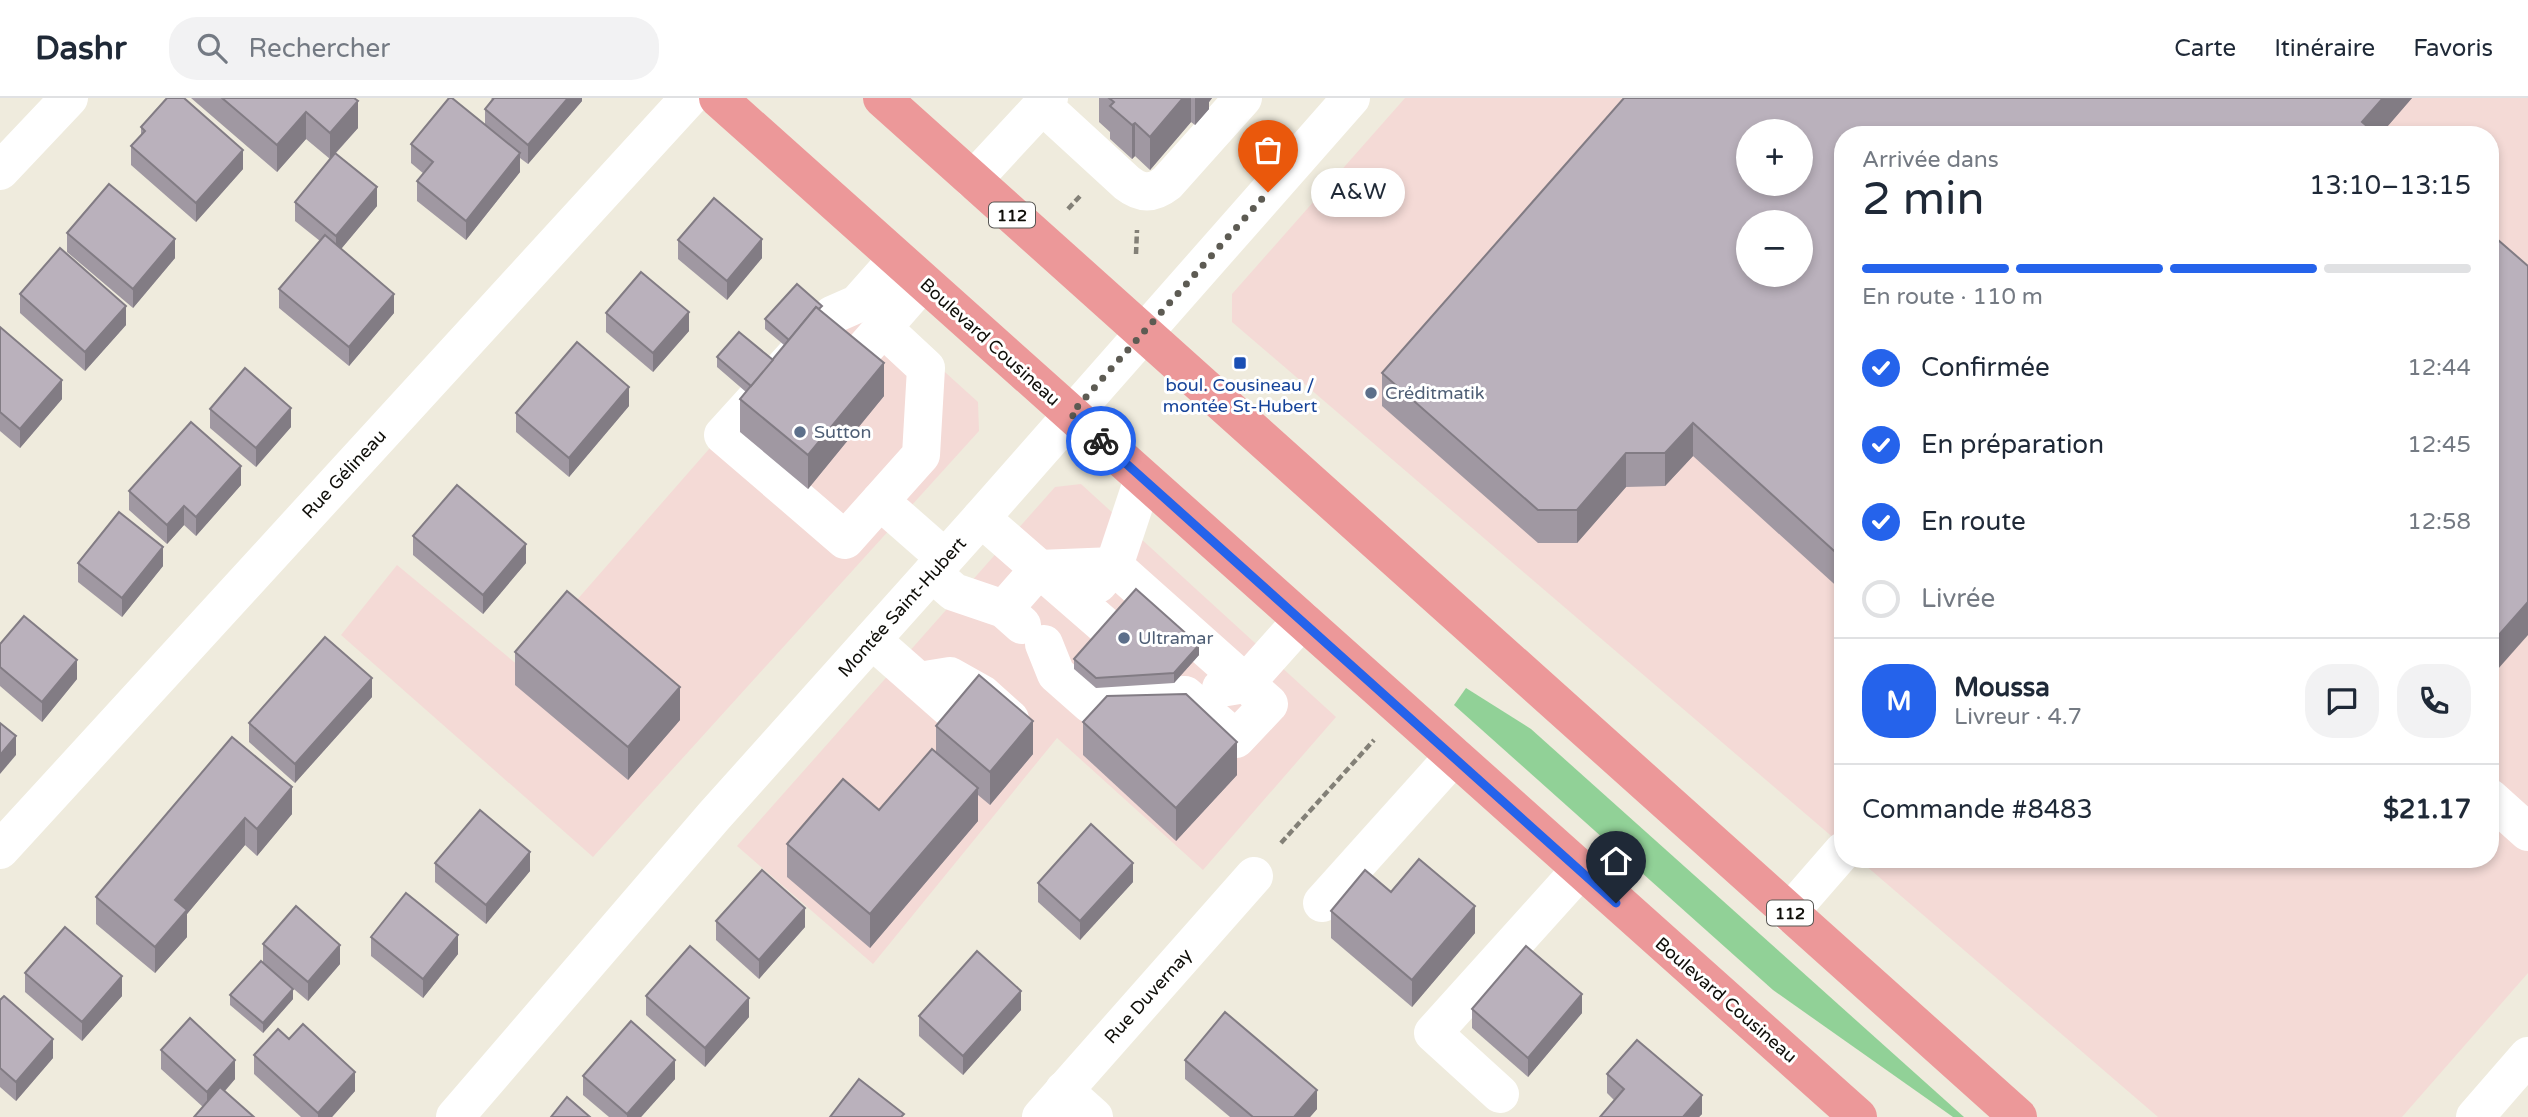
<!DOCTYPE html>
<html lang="fr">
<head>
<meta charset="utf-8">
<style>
  :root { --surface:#fff; --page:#f2f2f3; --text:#1f2937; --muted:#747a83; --line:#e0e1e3; --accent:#2563eb }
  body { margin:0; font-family:"Varela Round",sans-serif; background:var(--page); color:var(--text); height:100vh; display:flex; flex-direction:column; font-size:26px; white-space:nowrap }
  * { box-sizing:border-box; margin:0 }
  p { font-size:23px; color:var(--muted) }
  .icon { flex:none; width:38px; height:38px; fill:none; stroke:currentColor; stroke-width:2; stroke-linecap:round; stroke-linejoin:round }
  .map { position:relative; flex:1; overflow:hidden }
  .sheet { position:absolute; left:1834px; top:28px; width:665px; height:742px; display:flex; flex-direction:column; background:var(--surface); border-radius:28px; box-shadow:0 4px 10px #0003 }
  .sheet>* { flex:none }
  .buttons { position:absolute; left:1736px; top:21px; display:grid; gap:14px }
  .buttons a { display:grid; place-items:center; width:77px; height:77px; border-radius:50%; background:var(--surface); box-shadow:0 4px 10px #0003; font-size:35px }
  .pin { position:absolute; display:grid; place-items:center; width:60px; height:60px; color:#fff; margin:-72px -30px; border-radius:50% 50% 50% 0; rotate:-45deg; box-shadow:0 0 7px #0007 }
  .pin .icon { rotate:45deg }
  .courier { position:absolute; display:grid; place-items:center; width:70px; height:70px; margin:-35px; border:5px solid #2563eb; border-radius:50%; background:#fff; color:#222; box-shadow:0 2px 9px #0007 }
  .bubble { position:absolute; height:49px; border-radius:24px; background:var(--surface); box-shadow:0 4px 10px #0003; font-size:23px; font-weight:600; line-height:49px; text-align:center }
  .head em { font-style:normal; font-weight:600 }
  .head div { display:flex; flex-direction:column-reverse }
  .head { display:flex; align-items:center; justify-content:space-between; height:119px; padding:0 28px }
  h1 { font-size:46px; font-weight:600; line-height:52px }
  .bar { display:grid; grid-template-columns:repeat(4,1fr); gap:10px 7px; align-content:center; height:84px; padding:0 28px }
  .bar i { height:9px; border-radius:5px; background:var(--line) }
  .bar .current { background:var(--accent) }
  .bar p { grid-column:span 4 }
  .line { display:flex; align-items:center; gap:18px; padding:0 28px; border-top:2px solid var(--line) }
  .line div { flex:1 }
  .round { display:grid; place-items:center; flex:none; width:74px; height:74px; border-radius:28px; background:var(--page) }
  ol { padding:0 28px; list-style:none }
  li { display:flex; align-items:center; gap:21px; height:77px }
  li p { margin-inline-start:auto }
  li .icon { padding:7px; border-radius:50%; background:var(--accent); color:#fff; stroke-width:4 }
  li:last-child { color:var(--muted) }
  li i { width:38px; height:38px; border:4px solid var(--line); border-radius:50% }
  header { display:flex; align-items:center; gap:42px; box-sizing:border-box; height:98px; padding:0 35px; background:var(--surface); border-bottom:2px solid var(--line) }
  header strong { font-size:33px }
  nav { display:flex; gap:38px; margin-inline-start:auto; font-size:24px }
  .search { width:490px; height:63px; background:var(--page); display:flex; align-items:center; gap:18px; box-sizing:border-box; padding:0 24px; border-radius:28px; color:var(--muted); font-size:26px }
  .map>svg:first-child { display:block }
  .commercial { fill:#f4dad6; fill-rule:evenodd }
  .grass { fill:#91d197 }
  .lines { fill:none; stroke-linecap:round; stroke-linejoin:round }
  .path { stroke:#838077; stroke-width:4.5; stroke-dasharray:7 3.5; stroke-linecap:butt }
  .minor { stroke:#fff; stroke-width:38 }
  .major { stroke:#ec9899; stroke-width:38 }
  .wall { fill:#a098a2; fill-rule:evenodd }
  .shaded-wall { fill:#827c84 }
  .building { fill:#bab1bc; stroke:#827c84; stroke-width:2; fill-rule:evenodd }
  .done { stroke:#5d5b53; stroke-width:7; stroke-dasharray:0 12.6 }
  .route { stroke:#2563eb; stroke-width:9 }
  .transit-dot { fill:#1a4fb4; stroke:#fff; stroke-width:2.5 }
  .service-dot { fill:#5c6f8a; stroke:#fff; stroke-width:2.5 }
  .labels { text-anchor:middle; stroke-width:6; stroke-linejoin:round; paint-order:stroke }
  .shield { fill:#fff; stroke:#575653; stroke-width:2 }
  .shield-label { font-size:16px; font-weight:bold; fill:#0f0e09 }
  .street-label { font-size:18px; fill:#0f0e09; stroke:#fff }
  .transit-label { font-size:18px; fill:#164399; stroke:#fff }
  .service-label { font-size:18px; fill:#4e5e75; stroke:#fff; text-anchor:start }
</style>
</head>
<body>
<header>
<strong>Dashr</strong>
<div class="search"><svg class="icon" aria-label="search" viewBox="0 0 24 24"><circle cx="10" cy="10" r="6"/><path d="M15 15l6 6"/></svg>Rechercher</div>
<nav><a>Carte</a><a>Itinéraire</a><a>Favoris</a></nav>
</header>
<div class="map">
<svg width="2528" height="1019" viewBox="0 0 2528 1019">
  <rect width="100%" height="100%" fill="#efebdd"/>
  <g class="commercial">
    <path d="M1405 0H2528V875L2402 1019H2158L1858 761H2490V37H1843V748L1232 224V196ZM1748 33H1801V86H1748ZM1748 124H1801V177H1748Z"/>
    <path d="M851 189 978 304 979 333 593 759 341 537 397 467 519 568Z"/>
    <path d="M1081 386 1336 619 1203 772 1057 640 873 866 737 748 1055 389Z"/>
  </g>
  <path class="grass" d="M1466 590 1531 631 1964 1019H1953L1773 892 1454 607Z"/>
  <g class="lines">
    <g class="path">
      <path d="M1068 111 1081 97"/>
      <path d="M1136 156 1137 132"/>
      <path d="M1281 745 1374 642"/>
    </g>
    <g class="minor">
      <path d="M1042 7 1127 85C1141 96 1153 96 1167 85L1243 0"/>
      <path d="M0 73 69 0"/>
      <path d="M973 82 1049 0"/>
      <path d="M883 230 926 270 921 357 845 442 723 337 832 217 857 206 897 161"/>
      <path d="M866 249 923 184"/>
      <path d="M880 403 945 460"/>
      <path d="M981 420 1143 561"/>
      <path d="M932 475 954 494 1004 511 1022 527"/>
      <path d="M1098 486 1114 468 1143 381"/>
      <path d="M1004 511 1039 471 1114 468 1269 606 1236 641 1185 597 1090 606 1056 576 1044 546"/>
      <path d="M872 542 956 616"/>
      <path d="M919 583 950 578 982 596 1010 621"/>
      <path d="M1221 590 1245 586 1302 522"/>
      <path d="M2490 700 2528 734"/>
      <path d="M0 752 689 0"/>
      <path d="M1322 805 1454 658"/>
      <path d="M1789 815 1843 753"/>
      <path d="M1064 992 1094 1019"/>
      <path d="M1500 996 1433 935 1580 772"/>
      <path d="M455 1019 714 718 981 420 1351 0"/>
      <path d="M1041 1019 1254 778"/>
      <path d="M2475 1019 2528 958"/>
    </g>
    <g class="major">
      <path d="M718 0 1858 1019"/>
      <path d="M882 0 2018 1019"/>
    </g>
  </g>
  <g class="wall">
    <path d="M191 0H354L358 30 336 55 377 108 341 151 394 215 349 268 279 210V191L320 143 295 123V104L330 61 306 41 277 74Z"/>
    <path d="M491 0H582V3L528 66 520 60V74L466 142 417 103V83L424 76 411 65V46L485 26V11L492 1Z"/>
    <path d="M1099 0H1212L1209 4V11L1195 27 1191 24 1150 72 1135 58 1132 61 1110 41V34L1099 24Z"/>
    <path d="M1624 0H2412L2380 37H1843V494L1693 358 1665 388 1626 389 1577 445H1538L1382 308V275ZM1748 33H1801V86H1748ZM1748 124H1801V177H1748Z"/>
    <path d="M141 29 243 71 196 124 131 67V48L141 37Z"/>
    <path d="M67 135 175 160 133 210 67 154Z"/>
    <path d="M678 142 762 160 727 202 678 161Z"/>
    <path d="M20 196 126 227 85 273 20 215Z"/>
    <path d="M822 213 884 298 808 391 740 334V301L746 294 717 269V259L773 262 784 247 765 231V221Z"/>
    <path d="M606 215 689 233 653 274 606 234Z"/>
    <path d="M0 229 62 301 20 350 0 333Z"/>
    <path d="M629 308 569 379 516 334V315Z"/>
    <path d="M210 311 291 329 256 369 210 330Z"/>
    <path d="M241 387 196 438 184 427 167 446 129 412V393Z"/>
    <path d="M413 438 526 465 483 516 413 457Z"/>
    <path d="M78 465 163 468 122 519 78 484Z"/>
    <path d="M0 546 77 581 42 624 0 588Z"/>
    <path d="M515 554 680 622 628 682 515 587Z"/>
    <path d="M1199 557 1174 585 1096 590 1074 571V561Z"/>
    <path d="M372 599 295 685 249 644V625Z"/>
    <path d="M1083 624 1237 677 1176 743 1083 657Z"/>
    <path d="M936 628 1033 656 990 707 978 697V723L870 850 787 779V746L879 712 936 654Z"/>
    <path d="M232 639 292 716 257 758 245 747 187 816V839L155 875 96 826V799Z"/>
    <path d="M435 765 530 773 486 826 435 784Z"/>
    <path d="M1133 784 1080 842 1038 804V785Z"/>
    <path d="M1391 794 1475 835 1412 909 1331 840V813Z"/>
    <path d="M716 823 805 829 759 881 716 842Z"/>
    <path d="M371 839 458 856 423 900 371 858Z"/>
    <path d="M263 846 340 866 308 903 263 865Z"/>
    <path d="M25 875 122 898 82 943 25 894Z"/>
    <path d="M230 897 293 901 263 935 230 907Z"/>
    <path d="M646 898 749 919 705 969 646 917Z"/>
    <path d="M0 902 53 960 16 1003 0 989Z"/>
    <path d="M1472 911 1582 915 1528 979 1472 930Z"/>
    <path d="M1021 912 963 977 919 938V918Z"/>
    <path d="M289 941 355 993 332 1019H301L254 976V957Z"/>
    <path d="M161 952 235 981 225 993 203 1009 161 971Z"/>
    <path d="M1185 962 1317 1011 1310 1019H1230L1185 981Z"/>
    <path d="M1607 976 1702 1016 1699 1019H1600L1614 1002 1607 995Z"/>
    <path d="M583 978 675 981 641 1019H609L583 997Z"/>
  </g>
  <g class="shaded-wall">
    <path d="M568 0H582V3L528 66V47Z"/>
    <path d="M1183 0H1191V24L1150 72V39Z"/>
    <path d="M1195 0H1212L1209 4V11L1195 27Z"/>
    <path d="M2383 0H2412L2380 37H2362V24Z"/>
    <path d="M358 3V30L330 61V35Z"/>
    <path d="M306 14V41L277 74V47Z"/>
    <path d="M1135 25V58L1132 61V27Z"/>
    <path d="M243 52V71L196 124V105Z"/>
    <path d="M520 55V74L466 142V123Z"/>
    <path d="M377 89V108L336 157V138Z"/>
    <path d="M175 141V160L133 210V191Z"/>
    <path d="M762 141V160L727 202V183Z"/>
    <path d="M394 196V215L349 268V249Z"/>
    <path d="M126 208V227L85 273V254Z"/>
    <path d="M689 214V233L653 274V255Z"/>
    <path d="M884 265V298L808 391V357Z"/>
    <path d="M62 282V301L20 350V331Z"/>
    <path d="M629 289V308L569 379V360Z"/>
    <path d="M291 310V329L256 369V350Z"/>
    <path d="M1693 325V358L1665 388V355Z"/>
    <path d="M1626 355V389L1577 445V412Z"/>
    <path d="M241 368V387L196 438V419Z"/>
    <path d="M184 408V427L167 446V427Z"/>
    <path d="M526 446V465L483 516V497Z"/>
    <path d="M163 449V468L122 519V500Z"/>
    <path d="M2528 504V537L2490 580V547Z"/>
    <path d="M1199 547V557L1174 585V575Z"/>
    <path d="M77 562V581L42 624V604Z"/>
    <path d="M372 580V599L295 685V666Z"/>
    <path d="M680 589V622L628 682V649Z"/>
    <path d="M1033 623V656L990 707V674Z"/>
    <path d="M16 638V657L0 676V657Z"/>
    <path d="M1237 644V677L1176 743V710Z"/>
    <path d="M292 689V716L257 758V731Z"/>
    <path d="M978 690V723L870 850V816Z"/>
    <path d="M245 720V747L187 816V839L155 875V849L175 802Z"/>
    <path d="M530 754V773L486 826V807Z"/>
    <path d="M1133 765V784L1080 842V823Z"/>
    <path d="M1475 808V835L1412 909V882Z"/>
    <path d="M805 810V829L759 881V862Z"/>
    <path d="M458 837V856L423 900V881Z"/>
    <path d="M340 847V866L308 903V884Z"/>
    <path d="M122 878V898L82 943V924Z"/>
    <path d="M293 891V901L263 935V925Z"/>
    <path d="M1021 893V912L963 977V958Z"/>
    <path d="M1582 896V915L1528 979V960Z"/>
    <path d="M749 900V919L705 969V950Z"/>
    <path d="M53 941V960L16 1003V984Z"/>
    <path d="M235 962V981L207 1013V994Z"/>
    <path d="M675 962V981L641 1019H627V1016Z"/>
    <path d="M355 974V993L332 1019H318V1015Z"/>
    <path d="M1317 992V1011L1310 1019H1294Z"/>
    <path d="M1702 997V1016L1699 1019H1683Z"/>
  </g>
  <g class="building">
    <path d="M167 0H184L243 52 196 105 131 48 145 33 141 29Z"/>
    <path d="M222 0H354L358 3 330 35 306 14 277 47Z"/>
    <path d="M449 0H452L520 55 466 123 417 83 433 64 411 46Z"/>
    <path d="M494 0H568L528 47 485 11Z"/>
    <path d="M1109 0H1183L1150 39 1135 25 1132 27 1110 8 1114 4Z"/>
    <path d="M1624 0H2383L2362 24 2377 37H1843V461L1693 325 1665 355H1626L1577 412H1538L1382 275ZM1748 33H1801V86H1748ZM1748 124H1801V177H1748Z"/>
    <path d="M335 55 377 89 336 138 295 104Z"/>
    <path d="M109 86 175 141 133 191 67 135Z"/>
    <path d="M714 100 762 141 727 183 678 142Z"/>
    <path d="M2490 135 2528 168V504L2490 547Z"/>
    <path d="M325 137 394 196 349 249 279 191Z"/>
    <path d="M60 150 126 208 85 254 20 196Z"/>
    <path d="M641 174 689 214 653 255 606 215Z"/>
    <path d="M797 186 822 208 819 211 816 209 789 242 765 221Z"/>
    <path d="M816 209 884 265 808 357 740 301Z"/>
    <path d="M0 229 62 282 20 331 0 314Z"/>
    <path d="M739 234 773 262 751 288 717 259Z"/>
    <path d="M577 244 629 289 569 360 516 315Z"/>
    <path d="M245 270 291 310 256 350 210 311Z"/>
    <path d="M191 324 241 368 196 419 184 408 167 427 129 393Z"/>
    <path d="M457 387 526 446 483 497 413 438Z"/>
    <path d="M119 414 163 449 122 500 78 465Z"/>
    <path d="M1136 491 1199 547 1174 575 1096 580 1074 561Z"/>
    <path d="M567 493 680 589 628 649 515 554Z"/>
    <path d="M24 518 77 562 42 604 0 569V546Z"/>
    <path d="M325 539 372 580 295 666 249 625Z"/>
    <path d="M979 577 1033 623 990 674 936 628Z"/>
    <path d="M1186 596 1237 644 1176 710 1083 624 1107 598Z"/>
    <path d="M0 625 16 638 0 657Z"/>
    <path d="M232 639 292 689 257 731 245 720 175 802 187 812 155 849 96 799Z"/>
    <path d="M932 651 978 690 870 816 787 746 843 681 879 712Z"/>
    <path d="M480 712 530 754 486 807 435 765Z"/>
    <path d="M1091 726 1133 765 1080 823 1038 785Z"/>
    <path d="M1419 761 1475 808 1412 882 1331 813 1365 772 1391 794Z"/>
    <path d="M762 772 805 810 759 862 716 823Z"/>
    <path d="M406 795 458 837 423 881 371 839Z"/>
    <path d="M296 808 340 847 308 884 263 846Z"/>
    <path d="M65 829 122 878 82 924 25 875Z"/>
    <path d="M690 848 749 900 705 950 646 898Z"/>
    <path d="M1526 848 1582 896 1528 960 1472 911Z"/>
    <path d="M977 853 1021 893 963 958 919 918Z"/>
    <path d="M261 863 293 891 263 925 230 897Z"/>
    <path d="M4 898 53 941 16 984 0 970V902Z"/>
    <path d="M1225 914 1317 992 1294 1019H1253L1185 962Z"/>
    <path d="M190 920 235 962 207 994 161 952Z"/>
    <path d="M631 923 675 962 627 1016 583 978Z"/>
    <path d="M303 926 355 974 318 1015 254 957 278 931 289 941Z"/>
    <path d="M1637 942 1702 997 1683 1019H1600L1624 991 1607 976Z"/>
    <path d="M859 981 904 1016 901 1019H830Z"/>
    <path d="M220 989 254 1019H194Z"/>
    <path d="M567 999 590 1019H551Z"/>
  </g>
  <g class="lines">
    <path class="done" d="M1101 343 1071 316 1268 94"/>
    <path class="route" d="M1101 343 1616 805"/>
  </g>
  <rect class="transit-dot" x="1233" y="258" width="14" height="14" rx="3.5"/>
  <g class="service-dot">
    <circle cx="1371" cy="295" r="7"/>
    <circle cx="800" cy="334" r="7"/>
    <circle cx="1124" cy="540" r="7"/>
  </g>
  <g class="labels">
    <g class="shield">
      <rect x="989" y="104.5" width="46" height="25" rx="5"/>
      <rect x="1767" y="802.5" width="46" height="25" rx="5"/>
    </g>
    <g class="shield-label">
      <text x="1012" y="123">112</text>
      <text x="1790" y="821">112</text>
    </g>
    <g class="street-label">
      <text transform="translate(990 244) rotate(42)" y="6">Boulevard Cousineau</text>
      <text transform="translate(344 376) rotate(-47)" y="6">Rue Gélineau</text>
      <text transform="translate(902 509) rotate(-48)" y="6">Montée Saint-Hubert</text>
      <text transform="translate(1148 898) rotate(-48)" y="6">Rue Duvernay</text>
      <text transform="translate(1726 902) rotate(41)" y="6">Boulevard Cousineau</text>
    </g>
    <g class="transit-label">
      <text x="1240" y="293">boul. Cousineau /<tspan x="1240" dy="21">montée St-Hubert</tspan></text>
    </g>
    <g class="service-label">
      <text x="1385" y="301">Créditmatik</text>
      <text x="814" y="340">Sutton</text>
      <text x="1138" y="546">Ultramar</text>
    </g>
  </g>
</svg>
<div class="buttons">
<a>+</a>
<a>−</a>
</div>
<div class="pin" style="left:1268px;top:94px;background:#ea580c"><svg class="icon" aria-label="bag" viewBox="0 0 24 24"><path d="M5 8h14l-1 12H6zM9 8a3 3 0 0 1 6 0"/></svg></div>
<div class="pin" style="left:1616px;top:805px;background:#1f2937"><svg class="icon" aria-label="home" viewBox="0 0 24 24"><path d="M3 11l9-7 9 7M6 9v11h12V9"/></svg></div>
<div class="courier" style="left:1101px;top:343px"><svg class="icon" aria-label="bike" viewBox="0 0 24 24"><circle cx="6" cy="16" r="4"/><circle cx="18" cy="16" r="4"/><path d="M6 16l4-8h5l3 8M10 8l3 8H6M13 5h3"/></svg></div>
<div class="bubble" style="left:1311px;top:70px;width:94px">A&amp;W</div>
<section class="sheet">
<div class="head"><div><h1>2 min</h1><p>Arrivée dans</p></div><em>13:10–13:15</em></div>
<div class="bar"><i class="current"></i><i class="current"></i><i class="current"></i><i></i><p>En route · 110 m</p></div>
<ol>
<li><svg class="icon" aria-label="check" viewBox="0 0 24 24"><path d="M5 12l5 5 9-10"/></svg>Confirmée<p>12:44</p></li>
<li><svg class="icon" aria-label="check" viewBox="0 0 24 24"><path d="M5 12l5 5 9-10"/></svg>En préparation<p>12:45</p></li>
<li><svg class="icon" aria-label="check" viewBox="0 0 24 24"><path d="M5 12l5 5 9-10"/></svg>En route<p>12:58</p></li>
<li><i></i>Livrée</li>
</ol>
<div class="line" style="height:126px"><b class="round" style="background:var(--accent);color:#fff">M</b><div><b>Moussa</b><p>Livreur · 4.7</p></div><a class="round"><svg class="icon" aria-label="chat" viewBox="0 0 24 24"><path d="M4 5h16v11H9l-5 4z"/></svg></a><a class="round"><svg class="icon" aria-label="phone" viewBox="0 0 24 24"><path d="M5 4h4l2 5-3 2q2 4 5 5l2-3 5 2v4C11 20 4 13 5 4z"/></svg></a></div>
<div class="line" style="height:91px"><div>Commande #8483</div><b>$21.17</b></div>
</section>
</div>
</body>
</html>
